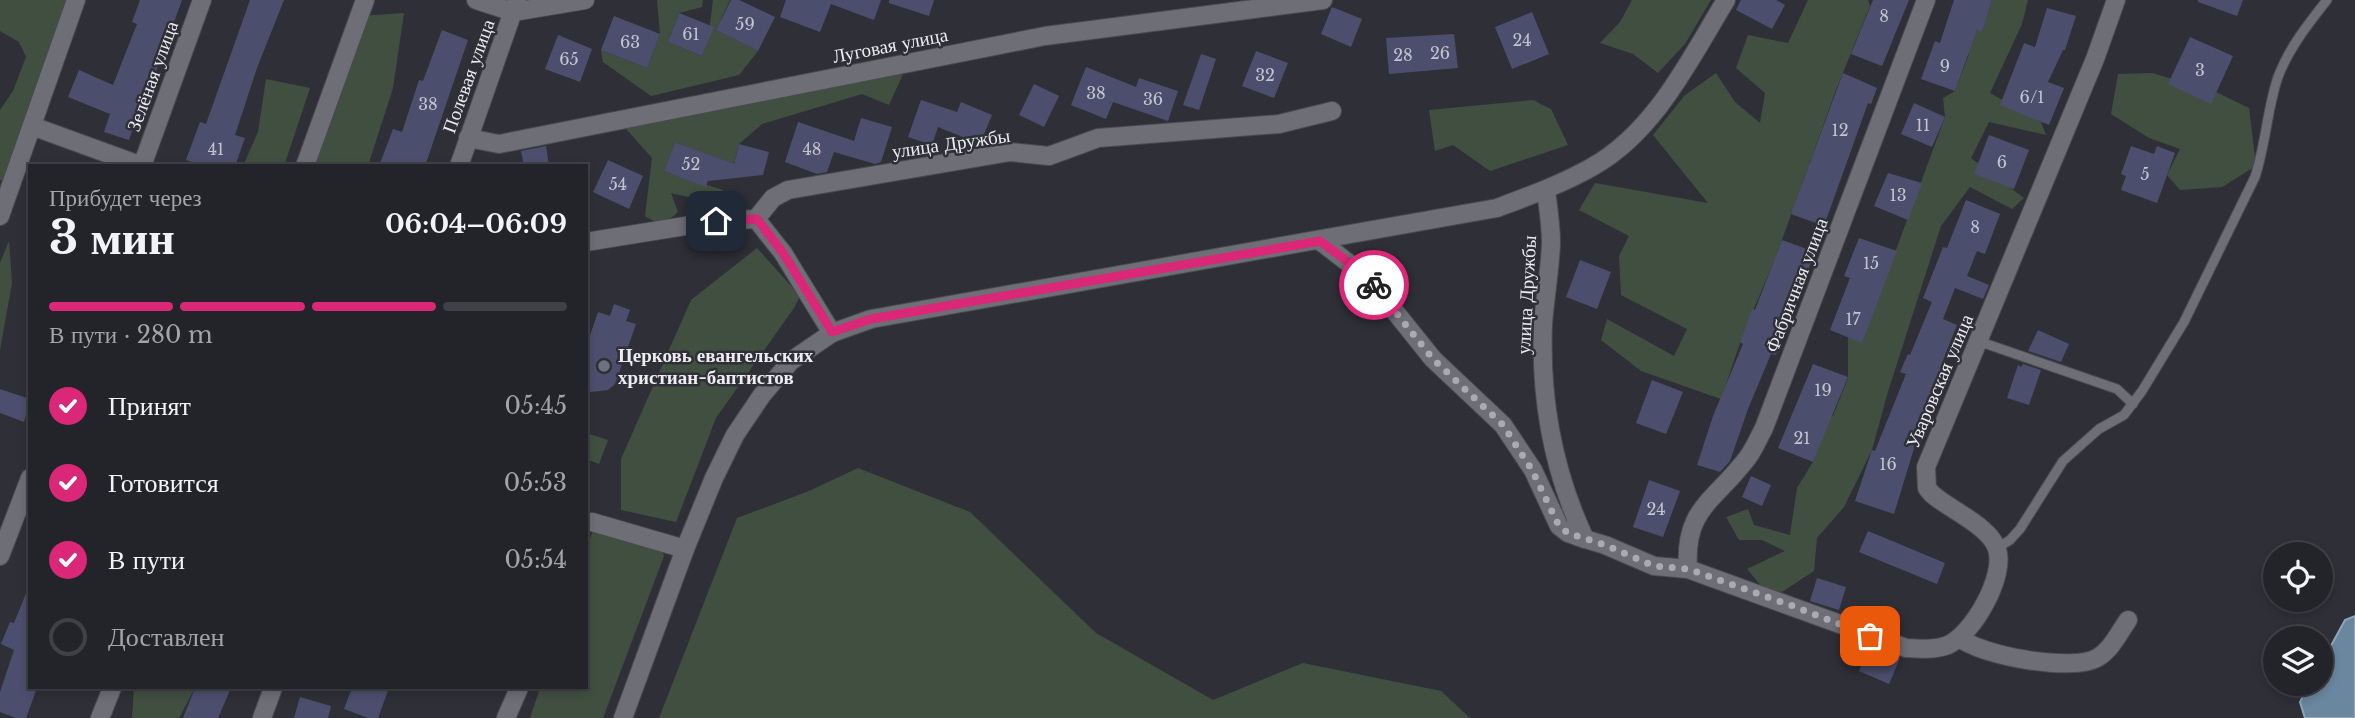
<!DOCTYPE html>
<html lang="ru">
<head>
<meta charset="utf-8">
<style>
  :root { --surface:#232429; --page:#2f3035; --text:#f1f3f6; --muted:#a3a4a8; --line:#404146; --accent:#db2777 }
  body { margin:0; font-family:"Libre Baskerville",serif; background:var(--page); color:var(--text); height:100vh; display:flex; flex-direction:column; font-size:26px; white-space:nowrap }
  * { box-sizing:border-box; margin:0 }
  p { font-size:23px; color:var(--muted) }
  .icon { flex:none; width:38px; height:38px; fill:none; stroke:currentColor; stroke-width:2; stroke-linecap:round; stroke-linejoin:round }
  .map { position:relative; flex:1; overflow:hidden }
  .side { position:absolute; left:28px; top:164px; width:560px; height:525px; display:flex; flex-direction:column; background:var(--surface); border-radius:0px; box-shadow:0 4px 10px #0003,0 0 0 2px var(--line) }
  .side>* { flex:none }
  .fabs { position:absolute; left:2263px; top:542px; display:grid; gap:14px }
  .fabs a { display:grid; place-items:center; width:70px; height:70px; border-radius:50%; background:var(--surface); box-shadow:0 4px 10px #0003,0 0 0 2px var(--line); font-size:35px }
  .pin { position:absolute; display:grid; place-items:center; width:60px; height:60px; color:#fff; margin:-30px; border-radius:14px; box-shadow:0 4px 10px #0006 }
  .courier { position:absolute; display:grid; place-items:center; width:70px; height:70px; margin:-35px; border:5px solid #db2777; border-radius:50%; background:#fff; color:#222; box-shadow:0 2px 9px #0007 }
  .headline em { font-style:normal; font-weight:700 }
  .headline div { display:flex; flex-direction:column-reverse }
  .headline { display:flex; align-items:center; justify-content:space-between; height:119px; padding:0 21px }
  h1 { font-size:46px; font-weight:700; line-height:52px }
  .bar { display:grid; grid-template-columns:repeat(4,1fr); gap:10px 7px; align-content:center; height:84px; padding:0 21px }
  .bar i { height:9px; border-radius:5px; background:var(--line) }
  .bar .current { background:var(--accent) }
  .bar p { grid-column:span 4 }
  ol { padding:0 21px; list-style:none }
  li { display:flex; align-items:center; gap:21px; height:77px }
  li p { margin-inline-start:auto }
  li .icon { padding:7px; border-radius:50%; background:var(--accent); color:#fff; stroke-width:4 }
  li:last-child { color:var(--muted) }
  li i { width:38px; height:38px; border:4px solid var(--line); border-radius:50% }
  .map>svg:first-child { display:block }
  .green { fill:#414f40 }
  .water { fill:#6a879f; stroke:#91a5b8; stroke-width:2 }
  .building { fill:#4c4e6d }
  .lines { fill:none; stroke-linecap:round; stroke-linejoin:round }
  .service-casing { stroke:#4a4b51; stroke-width:11 }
  .minor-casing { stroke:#4a4b51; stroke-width:20 }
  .service { stroke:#6e6f76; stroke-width:9 }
  .minor { stroke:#6e6f76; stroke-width:18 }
  .done { stroke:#aaaab0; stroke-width:7; stroke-dasharray:0 12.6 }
  .route { stroke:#db2777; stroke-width:9 }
  .worship-dot { fill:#6b7280; stroke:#2f3037; stroke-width:2.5 }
  .labels { text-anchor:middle; stroke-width:5; stroke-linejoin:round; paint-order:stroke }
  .number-label { font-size:16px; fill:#c4c4d0 }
  .street-label { font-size:19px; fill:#ececf1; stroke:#2f3037 }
  .poi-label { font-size:19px; font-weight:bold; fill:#ececf1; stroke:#2f3037; text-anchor:start }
</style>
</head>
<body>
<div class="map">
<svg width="2355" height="718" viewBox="0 0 2355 718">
  <rect width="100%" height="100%" fill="#2f3037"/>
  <g class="green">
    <path d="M0 0H69L4 181 0 180V110L13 91 26 57 19 42 0 31Z"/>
    <path d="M657 0H703L702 7 679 13 668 42 702 56 708 40 713 0H730L716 30 758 51 739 75 651 96 603 62 601 50 647 68 660 34Z"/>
    <path d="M1632 0H1711L1685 44 1658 73 1633 54 1600 43 1620 22Z"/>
    <path d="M1808 0H1868L1870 6 1836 90 1775 259 1743 334 1721 399 1641 371 1601 340 1607 319 1674 356 1687 329 1621 295 1619 256 1629 236 1579 210 1595 183 1708 203 1653 135 1685 95 1716 73 1735 102 1760 123 1765 93 1736 68 1748 35 1788 43Z"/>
    <path d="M1992 0H2028L2022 24 1990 93 2041 122 2046 135 1989 122 1971 158 2024 198 2012 209 1970 187 1941 226 1887 395 1872 450 1844 507 1817 538 1814 571 1782 592 1763 588 1747 569 1785 551 1762 540H1739L1726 517 1748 509 1754 525 1790 535 1797 488 1813 462 1825 413 1833 416 1848 378V337L1862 342 1945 117 1943 98 1955 91 1969 54 1957 23 1982 31Z"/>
    <path d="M404 13 393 88 368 166H308L359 16Z"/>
    <path d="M2152 73 2216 92 2249 108 2256 166 2222 187 2180 190 2167 175 2180 149 2149 138 2111 114 2118 74Z"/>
    <path d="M903 74 889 105 862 94 762 124 739 144 730 178 717 158 675 142 664 171 723 190 727 198 709 219 693 198 671 193 678 212 662 226 645 216 652 158 618 120Z"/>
    <path d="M266 79 310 88 284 166H243L258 132Z"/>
    <path d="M1533 100 1551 109 1568 145 1490 171 1453 145 1435 151 1429 110Z"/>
    <path d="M9 241 12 283 0 350V263Z"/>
    <path d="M757 248 800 296 794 308 716 418 676 522 621 510V459L691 300Z"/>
    <path d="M586 433 608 440 599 464 586 459Z"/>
    <path d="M858 468 970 512 1096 633 1213 700 1303 663 1441 691 1470 718H659L737 518 809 491Z"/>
    <path d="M593 530 658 541 664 556 603 718H530L540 688H586V551Z"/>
    <path d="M134 688H195L179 718H132Z"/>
  </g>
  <path class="water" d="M2355 616V718H2305L2300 702 2309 684H2320L2321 664 2345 620Z"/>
  <g class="building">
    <path d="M140 0H182L150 88 147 87 129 140 104 132 110 114 68 97 79 70 113 85 137 24 132 22Z"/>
    <path d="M250 0H284L257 68 235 135 245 138 235 166H204L186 160 200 122 206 124Z"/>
    <path d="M731 0H739L775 17 758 51 716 30Z"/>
    <path d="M786 0H881L874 20 831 4 820 32 780 17Z"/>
    <path d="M889 0H934L929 16 889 3Z"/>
    <path d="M1741 0H1776L1785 5 1772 29 1736 10Z"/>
    <path d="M1873 0H1909L1882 66 1851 54Z"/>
    <path d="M1954 0H1992L1982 32 1977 30 1955 91 1921 79 1935 41 1940 43Z"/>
    <path d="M2198 0H2243L2237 16 2198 2Z"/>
    <path d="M1332 7 1362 19 1351 47 1321 34Z"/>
    <path d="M2047 8 2076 16 2065 50H2063L2048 82 2064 88 2049 125 2000 105 2024 43 2035 47Z"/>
    <path d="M1532 12 1549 54 1512 69 1495 27Z"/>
    <path d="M679 13 714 27 702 56 668 42Z"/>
    <path d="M614 16 660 34 647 68 601 50Z"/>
    <path d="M442 30 468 40 425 166H379L393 129 402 132 419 80 423 81Z"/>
    <path d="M1454 34 1458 68 1389 74 1386 38Z"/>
    <path d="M558 35 592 49 580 82 545 69Z"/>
    <path d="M2190 37 2233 56 2211 104 2168 84Z"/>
    <path d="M1256 51 1288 63 1274 98 1242 86Z"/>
    <path d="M1201 54 1216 59 1199 110 1183 105Z"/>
    <path d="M1086 67 1136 87 1139 78 1178 91 1168 121 1113 102 1106 119 1071 105Z"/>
    <path d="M1843 73 1877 88 1871 104 1868 103 1824 226 1791 214Z"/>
    <path d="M1034 84 1059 96 1044 127 1019 115Z"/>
    <path d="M921 100 957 112 961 102 992 115 980 144 938 127 932 145 908 137Z"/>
    <path d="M1914 103 1945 117 1932 147 1901 134Z"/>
    <path d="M861 118 892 127 881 162 875 164 834 152 827 172 817 174 785 162 798 122 854 141Z"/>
    <path d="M1989 135 2029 150 2014 189 1974 174Z"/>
    <path d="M675 142 734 164 739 144 769 152 763 175 708 181 706 187 664 171Z"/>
    <path d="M546 146 549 166H524L521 151Z"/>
    <path d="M2131 146 2154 154 2157 146 2175 153 2157 203 2121 190 2126 176 2121 174Z"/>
    <path d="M608 160 643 176 629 209 593 192Z"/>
    <path d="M1888 173 1922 183 1908 220 1874 206Z"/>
    <path d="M1966 200 2000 214 1985 254 1977 251 1967 276 1989 285 1983 299 1955 288 1943 319 1957 325 1940 368 1944 370 1927 409 1933 411 1920 444 1916 442 1894 514 1855 501 1872 450 1875 451 1906 374 1900 372 1908 354 1910 355 1932 302 1923 298 1943 247 1947 248Z"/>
    <path d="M1859 238 1897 251 1862 343 1830 330 1850 278 1844 276Z"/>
    <path d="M1782 240 1815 252 1776 355 1771 354 1748 409 1730 461 1720 472 1697 465 1713 416 1743 344 1740 342 1752 309 1755 310Z"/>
    <path d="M1580 260 1611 272 1597 309 1566 297Z"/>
    <path d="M614 304 630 310 626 321 636 324 615 384 608 390 591 392 586 389V347L598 312 610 316Z"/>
    <path d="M2038 330 2069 344 2061 362 2028 351Z"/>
    <path d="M1813 364 1848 377 1813 462 1778 448Z"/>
    <path d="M2023 364 2041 370 2029 405 2007 398 2018 365 2021 367Z"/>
    <path d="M1652 380 1683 392 1666 434 1636 423Z"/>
    <path d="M0 389 30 399 24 422 0 413Z"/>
    <path d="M1751 476 1771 485 1762 506 1742 497Z"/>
    <path d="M1649 480 1680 491 1663 537 1633 527Z"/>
    <path d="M1868 531 1945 563 1937 584 1859 552Z"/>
    <path d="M1817 578 1846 587 1839 610 1810 601Z"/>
    <path d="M29 586 30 688H37L26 718H16L0 712V692L14 650 1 644 10 622 14 623Z"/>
    <path d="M1869 647 1900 658 1889 684 1859 671Z"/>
    <path d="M195 688H231L218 718H183Z"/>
    <path d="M352 688H389L378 718H368L344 709Z"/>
    <path d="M300 697 331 706 328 718H294Z"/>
  </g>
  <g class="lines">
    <g class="service-casing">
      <g id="service">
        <path d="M1978 341 2117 389 2133 404"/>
        <path d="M1997 548 2010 540 2020 529 2063 461 2099 429 2124 415 2142 391 2184 322 2255 177C2266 144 2267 109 2278 77 2289 48 2308 24 2327 0"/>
      </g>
    </g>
    <g class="minor-casing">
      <g id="minor">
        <path d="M476 0 513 12 585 0"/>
        <path d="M32 126 142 166"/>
        <path d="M468 138 499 144 1045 36 1323 0"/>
        <path d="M142 166 202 0"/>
        <path d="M305 166 365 0"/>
        <path d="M459 166 517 0"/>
        <path d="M1546 190C1548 207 1551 225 1551 243 1550 270 1545 297 1543 324 1540 399 1553 471 1585 539L1605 545 1654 566 1688 569 1906 648C1920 649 1935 650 1948 645 1973 634 2006 576 1997 549 1990 526 1950 510 1932 494L1927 488 1926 467 2095 59 2116 0"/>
        <path d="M0 216 76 0"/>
        <path d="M756 219 783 253 832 333"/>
        <path d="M1320 241 1368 278 1433 359 1503 425 1533 470 1559 526 1568 533 1585 539"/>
        <path d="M586 242 716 221 756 219 773 198 788 190 1010 152 1049 156 1098 138 1279 124 1332 111"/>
        <path d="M586 522H592L685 549"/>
        <path d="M0 556 30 478"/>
        <path d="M1688 569C1684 510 1712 503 1745 461 1753 452 1758 439 1764 428L1926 0"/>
        <path d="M1960 638C1982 656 2072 672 2097 658 2111 650 2119 633 2128 620"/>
        <path d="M100 718 112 688"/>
        <path d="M262 718 273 688"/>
        <path d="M506 718 519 688"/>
        <path d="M623 718 685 549 714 478 735 435 762 395 791 361 832 333 871 319 1497 208C1529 196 1562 184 1592 167 1655 132 1690 59 1726 0"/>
      </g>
    </g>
    <use href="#service" class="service"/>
    <use href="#minor" class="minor"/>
  </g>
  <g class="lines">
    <path class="done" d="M1374 285 1433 359 1503 425 1532 470 1559 526 1568 533 1605 545 1654 566 1688 569 1793 606 1870 636"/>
    <path class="route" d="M716 221 757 219 783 253 832 332 871 319 1320 241 1348 262 1374 285"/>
  </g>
  <circle class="worship-dot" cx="604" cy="366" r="7"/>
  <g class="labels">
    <g class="number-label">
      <text x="1884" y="22">8</text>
      <text x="745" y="30">59</text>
      <text x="691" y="40">61</text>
      <text x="1522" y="46">24</text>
      <text x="630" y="48">63</text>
      <text x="1440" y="59">26</text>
      <text x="1403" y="61">28</text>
      <text x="569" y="65">65</text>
      <text x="1945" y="72">9</text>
      <text x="2200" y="76">3</text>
      <text x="1265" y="81">32</text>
      <text x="1096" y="99">38</text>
      <text x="2032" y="103">6/1</text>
      <text x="1153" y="105">36</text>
      <text x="428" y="110">38</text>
      <text x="1923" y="131">11</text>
      <text x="1840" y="136">12</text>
      <text x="216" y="155">41</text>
      <text x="812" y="155">48</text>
      <text x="2002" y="168">6</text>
      <text x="691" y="170">52</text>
      <text x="2145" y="180">5</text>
      <text x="618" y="190">54</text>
      <text x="1898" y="201">13</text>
      <text x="1975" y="233">8</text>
      <text x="1871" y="269">15</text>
      <text x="1853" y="325">17</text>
      <text x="1823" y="396">19</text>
      <text x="1802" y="444">21</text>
      <text x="1888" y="470">16</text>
      <text x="1656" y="515">24</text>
    </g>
    <g class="street-label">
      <text transform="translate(890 45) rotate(-11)" y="7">Луговая улица</text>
      <text transform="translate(152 76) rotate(-70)" y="7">Зелёная улица</text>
      <text transform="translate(468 76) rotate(-70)" y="7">Полевая улица</text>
      <text transform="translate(951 143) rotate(-8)" y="7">улица Дружбы</text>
      <text transform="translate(1796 285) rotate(-69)" y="7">Фабричная улица</text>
      <text transform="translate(1526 295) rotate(-87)" y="7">улица Дружбы</text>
      <text transform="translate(1939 381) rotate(-67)" y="7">Уваровская улица</text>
    </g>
    <g class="poi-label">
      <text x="618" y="362">Церковь евангельских<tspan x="618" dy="22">христиан-баптистов</tspan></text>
    </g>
  </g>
</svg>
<div class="fabs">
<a><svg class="icon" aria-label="locate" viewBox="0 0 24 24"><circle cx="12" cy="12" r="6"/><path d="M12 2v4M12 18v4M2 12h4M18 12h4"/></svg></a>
<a><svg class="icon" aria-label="layers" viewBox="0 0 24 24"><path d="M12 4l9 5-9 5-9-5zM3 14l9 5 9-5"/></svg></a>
</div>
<div class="pin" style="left:1870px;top:636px;background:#ea580c"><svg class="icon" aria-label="bag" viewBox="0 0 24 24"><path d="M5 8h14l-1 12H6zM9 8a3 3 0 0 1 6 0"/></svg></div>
<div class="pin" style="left:716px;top:221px;background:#1f2937"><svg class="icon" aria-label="home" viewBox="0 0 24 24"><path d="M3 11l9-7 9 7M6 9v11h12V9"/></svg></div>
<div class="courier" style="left:1374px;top:285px"><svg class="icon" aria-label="bike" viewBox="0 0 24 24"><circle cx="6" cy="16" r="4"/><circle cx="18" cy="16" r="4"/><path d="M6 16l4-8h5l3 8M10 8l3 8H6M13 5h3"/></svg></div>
<section class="side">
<div class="headline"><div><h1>3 мин</h1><p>Прибудет через</p></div><em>06:04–06:09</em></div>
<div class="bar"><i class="current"></i><i class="current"></i><i class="current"></i><i></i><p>В пути · 280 m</p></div>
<ol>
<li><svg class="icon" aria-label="check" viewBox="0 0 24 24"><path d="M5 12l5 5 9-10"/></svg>Принят<p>05:45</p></li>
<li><svg class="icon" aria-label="check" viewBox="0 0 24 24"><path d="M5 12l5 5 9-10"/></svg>Готовится<p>05:53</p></li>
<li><svg class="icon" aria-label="check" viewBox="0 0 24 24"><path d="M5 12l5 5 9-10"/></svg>В пути<p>05:54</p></li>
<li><i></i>Доставлен</li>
</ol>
</section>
</div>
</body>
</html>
